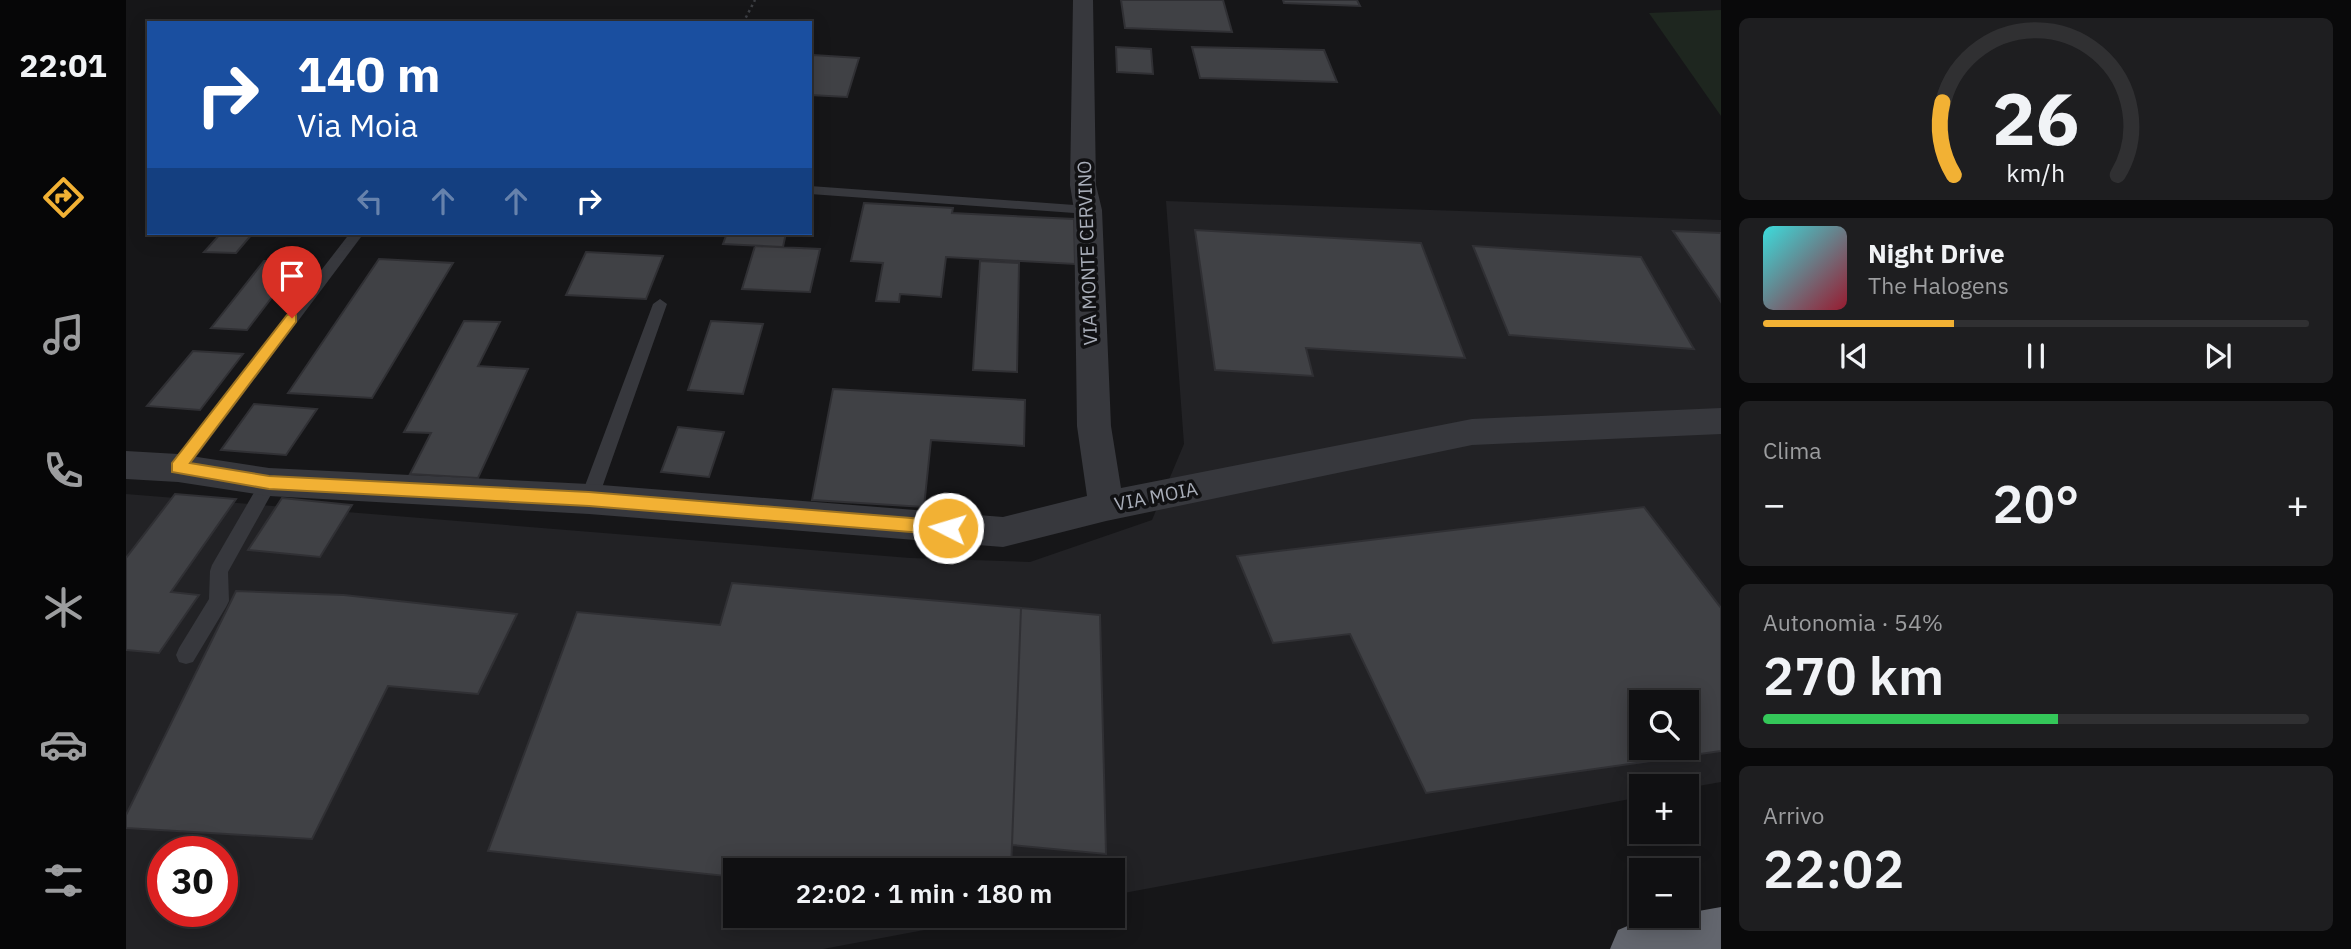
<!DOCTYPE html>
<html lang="it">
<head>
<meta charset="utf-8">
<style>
	:root { --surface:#101012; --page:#1e1e20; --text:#f1f3f6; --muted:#9c9d9f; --line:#303032; --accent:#f2b134 }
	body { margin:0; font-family:"IBM Plex Sans",sans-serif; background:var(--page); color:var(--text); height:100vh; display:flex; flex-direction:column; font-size:26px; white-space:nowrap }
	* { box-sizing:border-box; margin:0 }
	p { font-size:23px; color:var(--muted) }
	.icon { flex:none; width:38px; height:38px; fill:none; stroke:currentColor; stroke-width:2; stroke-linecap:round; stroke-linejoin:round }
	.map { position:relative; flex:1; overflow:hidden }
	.side { display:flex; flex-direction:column; gap:18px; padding:18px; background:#09090a; width:630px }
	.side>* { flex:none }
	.banner { position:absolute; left:21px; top:21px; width:665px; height:214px; border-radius:0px; box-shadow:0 4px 18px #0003,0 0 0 2px var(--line); background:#1a4fa0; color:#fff; overflow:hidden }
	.tools { position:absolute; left:1503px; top:690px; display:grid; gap:14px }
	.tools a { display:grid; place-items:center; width:70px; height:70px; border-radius:0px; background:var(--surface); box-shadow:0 4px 18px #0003,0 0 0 2px var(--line); font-size:35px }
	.speed { position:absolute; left:21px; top:836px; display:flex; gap:14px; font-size:35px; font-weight:700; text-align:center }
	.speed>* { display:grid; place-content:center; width:91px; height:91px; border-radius:50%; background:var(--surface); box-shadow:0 4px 18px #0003,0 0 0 2px var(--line); line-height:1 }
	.speed .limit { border:10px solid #d22; background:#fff; color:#111 }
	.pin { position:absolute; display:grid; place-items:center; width:60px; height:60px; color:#fff; margin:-72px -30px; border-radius:50% 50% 50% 0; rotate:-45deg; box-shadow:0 0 7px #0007 }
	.pin .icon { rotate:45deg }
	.me { position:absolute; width:77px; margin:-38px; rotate:275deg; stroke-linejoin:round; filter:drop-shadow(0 0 5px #0008) }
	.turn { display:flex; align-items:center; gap:24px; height:147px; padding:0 35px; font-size:32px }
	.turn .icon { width:91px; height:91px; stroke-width:2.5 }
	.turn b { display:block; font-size:49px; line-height:60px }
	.lanes { display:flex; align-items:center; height:66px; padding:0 35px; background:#0003; justify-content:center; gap:35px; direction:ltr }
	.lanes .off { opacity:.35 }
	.big { font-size:52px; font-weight:600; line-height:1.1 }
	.side .card { flex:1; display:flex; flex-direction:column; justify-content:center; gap:10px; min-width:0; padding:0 24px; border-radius:10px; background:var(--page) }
	.side .dial { align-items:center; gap:0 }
	.dial svg { height:182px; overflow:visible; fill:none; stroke:var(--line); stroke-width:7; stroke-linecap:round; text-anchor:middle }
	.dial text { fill:var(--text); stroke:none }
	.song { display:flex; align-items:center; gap:21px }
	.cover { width:84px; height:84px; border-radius:10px; background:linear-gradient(135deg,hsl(180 70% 55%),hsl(350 70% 35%)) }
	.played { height:7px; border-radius:4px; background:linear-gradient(90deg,var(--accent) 35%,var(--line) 35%) }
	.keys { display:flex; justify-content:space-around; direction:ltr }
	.heat { display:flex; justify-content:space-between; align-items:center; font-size:38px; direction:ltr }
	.charge { height:10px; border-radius:5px; background:linear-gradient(90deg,#34c759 54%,var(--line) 0) }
	.trip { position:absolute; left:597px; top:858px; width:402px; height:70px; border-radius:0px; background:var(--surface); box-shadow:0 4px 18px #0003,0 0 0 2px var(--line); font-weight:600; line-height:70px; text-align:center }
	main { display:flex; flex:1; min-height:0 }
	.tab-bar { display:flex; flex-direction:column; width:126px; justify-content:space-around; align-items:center; background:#060607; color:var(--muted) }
	.tab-bar .icon { width:49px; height:49px }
	.tab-bar .current { color:var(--accent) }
	.tab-bar b { font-size:32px; color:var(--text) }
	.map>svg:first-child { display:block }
	.built { fill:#222225; fill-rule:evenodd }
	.green { fill:#1e261f }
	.building { fill:#404145; stroke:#303034; stroke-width:2; fill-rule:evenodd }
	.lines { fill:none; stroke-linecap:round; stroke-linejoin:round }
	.path { stroke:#3d3f44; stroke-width:2.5; stroke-dasharray:2.5 3.5; stroke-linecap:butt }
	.service { fill:#37383d; fill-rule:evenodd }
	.minor { fill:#37383d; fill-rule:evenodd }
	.motorway { fill:#63666e; fill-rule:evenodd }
	.route { fill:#f2b134; stroke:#9d7322; stroke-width:2 }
	.labels { text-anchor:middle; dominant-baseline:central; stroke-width:7; stroke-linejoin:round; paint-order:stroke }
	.street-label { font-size:19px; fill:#a8adb8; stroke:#111113 }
</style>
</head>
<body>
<main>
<nav class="tab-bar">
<b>22:01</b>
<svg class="icon current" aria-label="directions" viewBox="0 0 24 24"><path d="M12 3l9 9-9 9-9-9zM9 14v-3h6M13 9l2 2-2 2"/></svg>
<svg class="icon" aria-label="music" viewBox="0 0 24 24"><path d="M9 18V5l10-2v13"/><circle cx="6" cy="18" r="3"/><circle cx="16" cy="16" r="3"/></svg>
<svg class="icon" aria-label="phone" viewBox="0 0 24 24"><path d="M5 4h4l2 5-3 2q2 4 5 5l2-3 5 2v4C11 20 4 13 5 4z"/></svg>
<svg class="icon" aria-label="climate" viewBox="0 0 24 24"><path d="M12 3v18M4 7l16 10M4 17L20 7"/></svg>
<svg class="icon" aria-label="car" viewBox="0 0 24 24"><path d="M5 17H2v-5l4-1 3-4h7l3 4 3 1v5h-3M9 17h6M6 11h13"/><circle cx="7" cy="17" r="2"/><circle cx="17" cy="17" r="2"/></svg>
<svg class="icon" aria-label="filters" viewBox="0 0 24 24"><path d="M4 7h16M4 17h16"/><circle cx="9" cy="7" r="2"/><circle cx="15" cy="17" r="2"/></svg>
</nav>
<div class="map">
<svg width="1595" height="949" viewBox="0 0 1595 949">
	<rect width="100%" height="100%" fill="#161618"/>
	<path class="built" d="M1040,201L1595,220V782L1561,788L1516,786L1515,797L987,895V870H609V915H878L697,949H0V494L784,558L904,562L1026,520L1058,444ZM1516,702H1561V747H1516ZM37,852H96V912H37Z"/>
	<path class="green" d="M1595,10V116L1523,13Z"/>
	<path class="building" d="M995,0H1097L1106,32L999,28Z
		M1157,0H1231L1234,6L1158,3Z
		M990,47L1025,49L1027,74L991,72Z
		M1066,47L1198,50L1211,82L1074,78Z
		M687,55L733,58L721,97L684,95Z
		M738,203L827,208L826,213L948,219L949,264L820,257L815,297L774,294L773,302L750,301L757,263L725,261Z
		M1069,230L1295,243L1339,358L1180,348L1187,376L1089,370Z
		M1547,231L1595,233V302Z
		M95,233H127L110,253L78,252Z
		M601,233H660L657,247L597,244Z
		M629,246L694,249L684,292L616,289Z
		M1347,246L1515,257L1568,349L1383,335Z
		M460,252L537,256L520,299L440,295Z
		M253,259L327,263L246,398L162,393Z
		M138,261L172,263L121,330L85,328Z
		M854,261L893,263L891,372L847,370Z
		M338,321L374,322L352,366L402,369L352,478L284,474L305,433L278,432Z
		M585,321L637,324L617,394L562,390Z
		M67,351L117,354L74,410L21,406Z
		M707,389L899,400L898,446L805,440L798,507L686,500Z
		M128,404L191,409L160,455L95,450Z
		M552,427L598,432L583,477L535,472Z
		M49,494L110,499L45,592L73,595L33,653L0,650V558Z
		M156,498L226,505L194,557L122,550Z
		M1518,507L1595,608V751L1300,793L1224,634L1147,643L1111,556ZM1516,702H1561V747H1516Z
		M606,583L895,608L885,870H609V877L362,851L451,612L594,625Z
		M110,591L218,595L391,614L352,694L262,686L186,839L0,828V815Z
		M895,608L974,615L980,854L886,845Z"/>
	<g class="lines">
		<path class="path" d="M617,23L629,0"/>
		<path class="service" d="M684,186L962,206L969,210L962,214L684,194Z
			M224,233H238L58,473H46L43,468L46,463Z
			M534,299L541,304L472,499L469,504H457L454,499L527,304Z
			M143,475L149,477L152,482L102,572L103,601L100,607L67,662L60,664L53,662L50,655L53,648L83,599L84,571L86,565L137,477Z"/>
		<path class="minor" d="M947,0H967L970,185L976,210L985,426L995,488L1346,419L1595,408V434L1346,445L980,521L877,547L463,514L143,496L52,482L0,479V451L52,454L143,468L463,484L877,517L961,496L951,426L948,210L944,185Z"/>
		<path class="motorway" d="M1595,907V949H1484L1492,930L1511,922Z"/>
	</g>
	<path class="route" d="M166,313L170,315V322L64,463L143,476L463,492L822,521L830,528L822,535L463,506L143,489L46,472V463L161,315Z"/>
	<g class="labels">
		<g class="street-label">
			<text transform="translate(961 253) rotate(-92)">VIA MONTE CERVINO</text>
			<text transform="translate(1030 496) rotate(-11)">VIA MOIA</text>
		</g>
	</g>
</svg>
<div class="tools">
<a><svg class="icon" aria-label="search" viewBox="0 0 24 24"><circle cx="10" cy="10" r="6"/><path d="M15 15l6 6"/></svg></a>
<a>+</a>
<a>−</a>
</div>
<div class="speed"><div class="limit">30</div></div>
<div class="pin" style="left:166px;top:318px;background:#d93025"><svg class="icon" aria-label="arrive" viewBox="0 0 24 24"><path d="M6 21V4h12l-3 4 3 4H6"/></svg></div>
<svg class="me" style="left:822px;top:528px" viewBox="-20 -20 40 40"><circle r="17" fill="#f2b134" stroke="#fff" stroke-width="3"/><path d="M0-11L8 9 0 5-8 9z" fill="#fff"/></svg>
<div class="trip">22:02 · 1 min · 180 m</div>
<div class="banner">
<div class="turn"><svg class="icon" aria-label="right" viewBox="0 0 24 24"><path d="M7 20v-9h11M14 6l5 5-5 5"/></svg><div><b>140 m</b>Via Moia</div></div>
<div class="lanes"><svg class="icon off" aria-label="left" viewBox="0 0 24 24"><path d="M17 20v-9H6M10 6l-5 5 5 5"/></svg><svg class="icon off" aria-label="ahead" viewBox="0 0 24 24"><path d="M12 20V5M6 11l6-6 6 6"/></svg><svg class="icon off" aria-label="ahead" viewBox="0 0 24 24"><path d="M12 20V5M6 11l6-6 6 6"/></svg><svg class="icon" aria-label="right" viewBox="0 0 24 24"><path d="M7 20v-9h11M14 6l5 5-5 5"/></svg></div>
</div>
</div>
<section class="side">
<div class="card dial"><svg viewBox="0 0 100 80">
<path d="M14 69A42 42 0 1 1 86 69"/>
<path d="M14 69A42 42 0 0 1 9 37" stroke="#f2b134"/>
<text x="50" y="56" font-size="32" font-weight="700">26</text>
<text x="50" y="72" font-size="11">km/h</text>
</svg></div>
<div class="card">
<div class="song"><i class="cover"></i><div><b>Night Drive</b><p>The Halogens</p></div></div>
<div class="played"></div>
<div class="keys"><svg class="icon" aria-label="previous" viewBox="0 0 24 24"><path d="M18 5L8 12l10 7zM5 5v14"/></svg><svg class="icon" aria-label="pause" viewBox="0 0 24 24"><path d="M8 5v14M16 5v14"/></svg><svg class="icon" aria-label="next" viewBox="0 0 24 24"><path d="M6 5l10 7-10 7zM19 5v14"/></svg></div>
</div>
<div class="card"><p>Clima</p>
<div class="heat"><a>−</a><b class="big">20°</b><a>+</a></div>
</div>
<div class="card"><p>Autonomia · 54%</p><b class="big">270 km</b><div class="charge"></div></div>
<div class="card"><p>Arrivo</p><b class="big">22:02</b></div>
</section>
</main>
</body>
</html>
